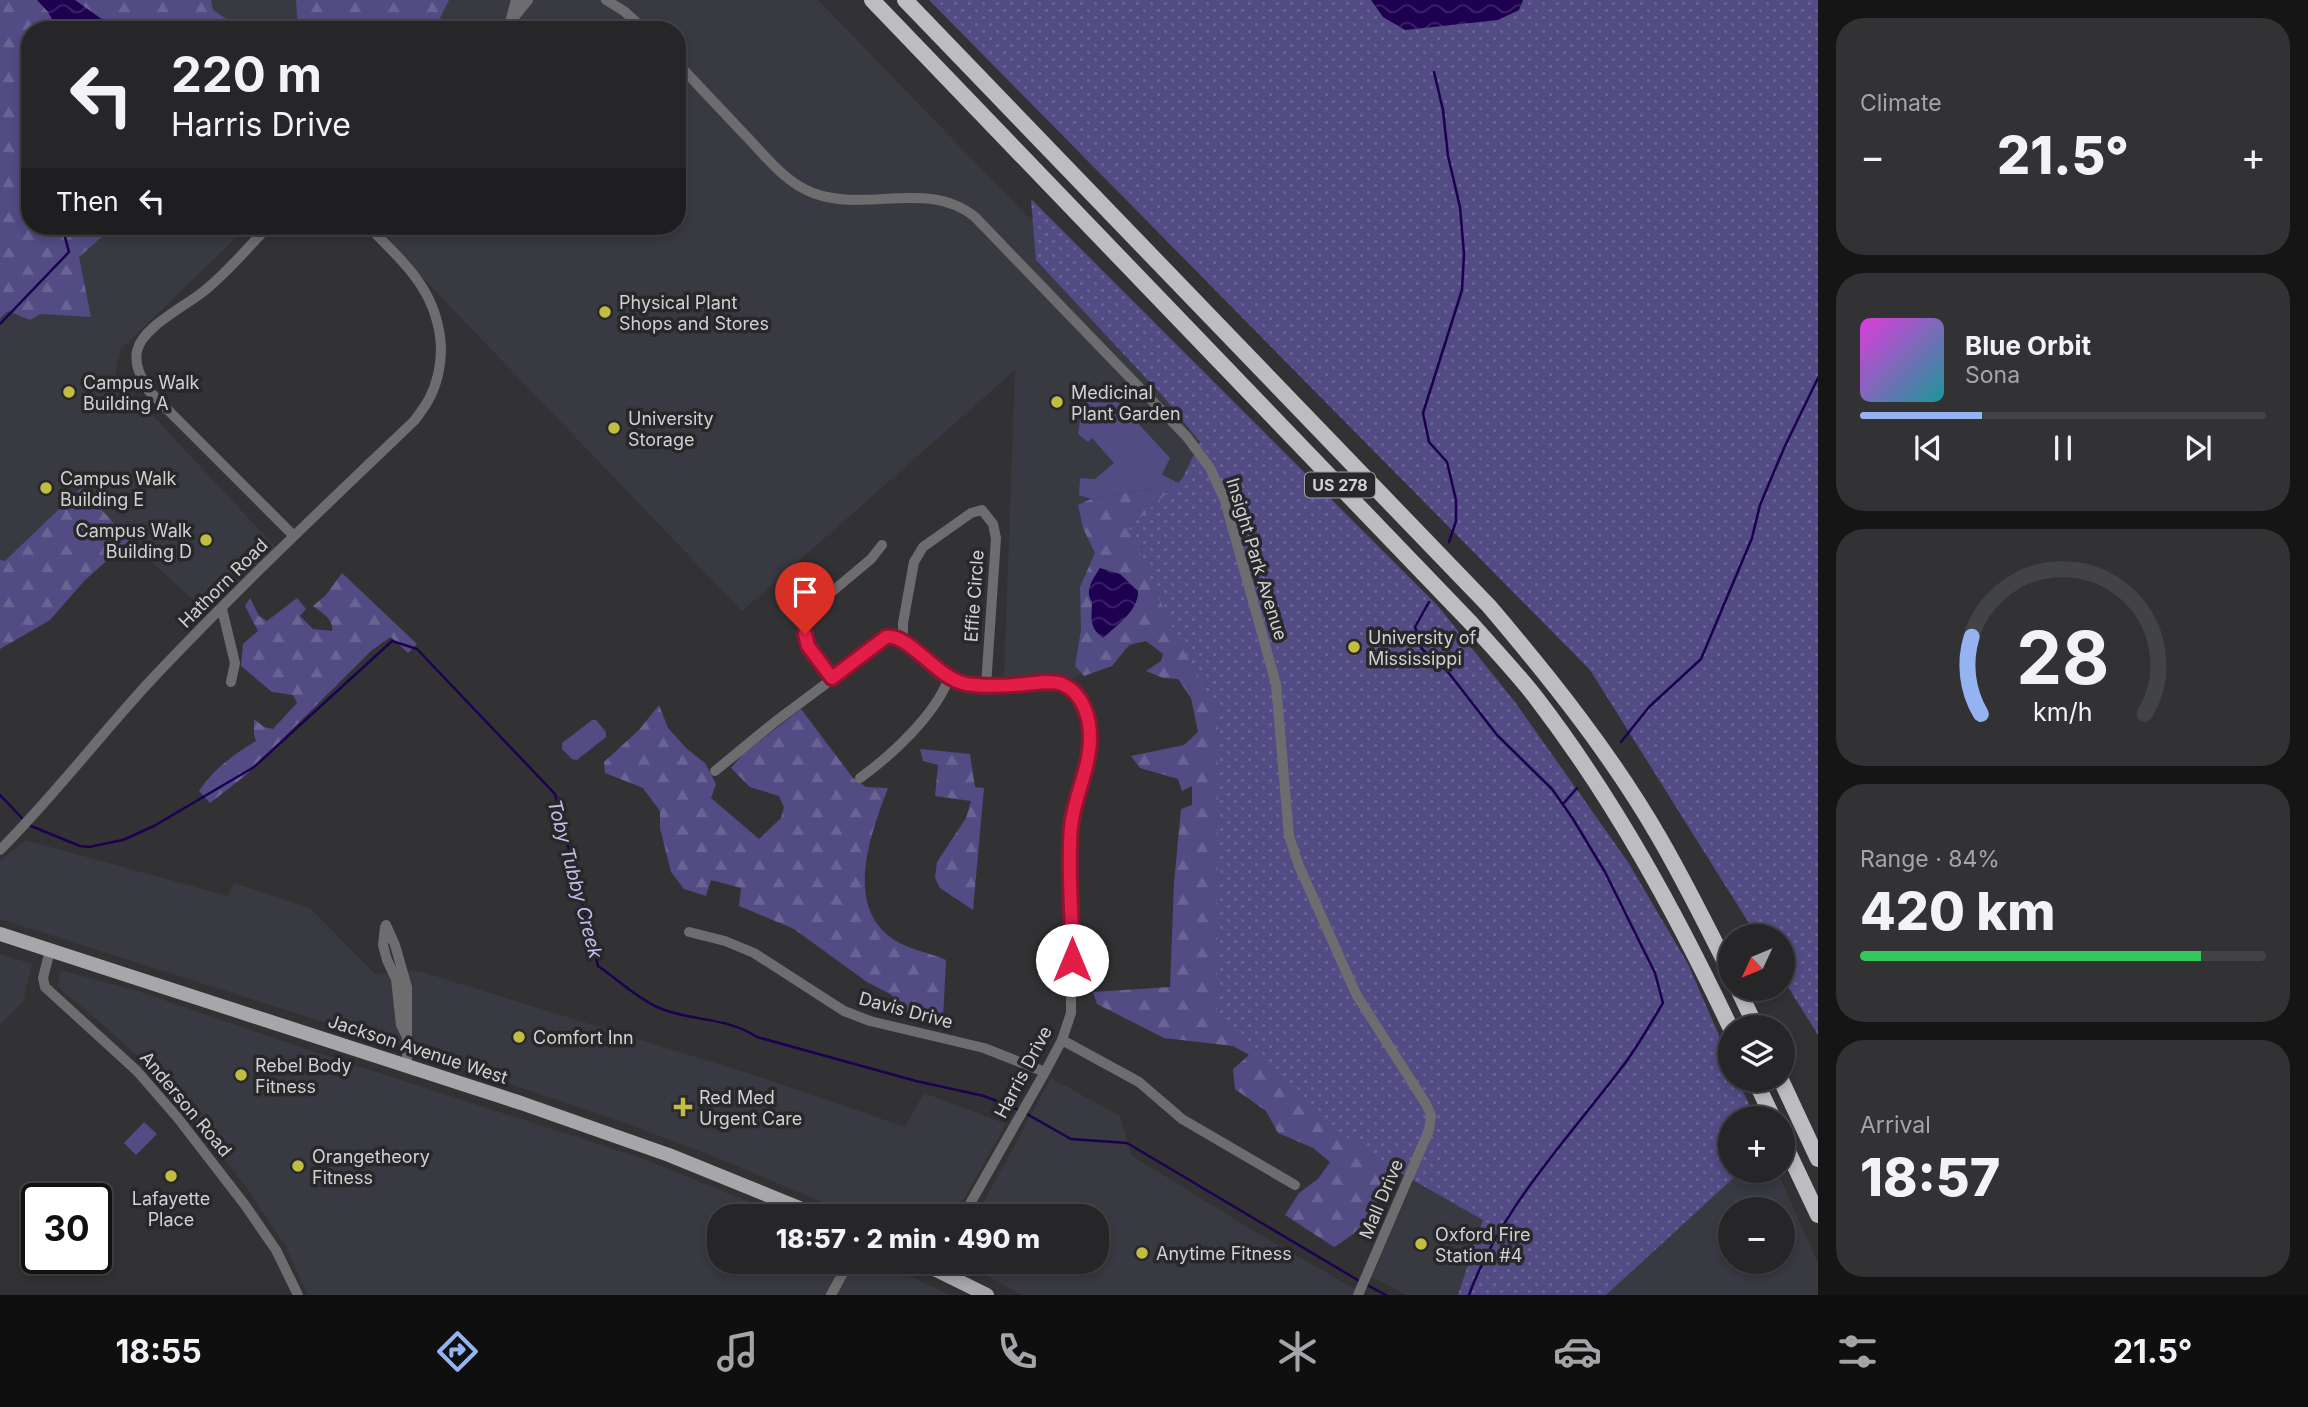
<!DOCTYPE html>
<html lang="en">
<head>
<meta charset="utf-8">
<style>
	:root { --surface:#262628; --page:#323234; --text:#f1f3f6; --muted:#a4a5a8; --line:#424345; --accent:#95b2f1 }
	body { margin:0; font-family:Inter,sans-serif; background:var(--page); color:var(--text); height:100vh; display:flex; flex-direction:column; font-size:26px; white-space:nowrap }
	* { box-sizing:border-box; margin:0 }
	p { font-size:23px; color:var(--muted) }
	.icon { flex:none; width:38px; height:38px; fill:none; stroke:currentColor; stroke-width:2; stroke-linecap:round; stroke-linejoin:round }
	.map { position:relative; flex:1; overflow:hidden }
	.drawer { display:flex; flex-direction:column; gap:18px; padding:18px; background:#151516; width:490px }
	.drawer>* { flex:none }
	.top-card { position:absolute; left:21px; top:21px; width:665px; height:214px; border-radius:28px; box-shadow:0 4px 10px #0003,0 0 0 2px var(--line); background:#262628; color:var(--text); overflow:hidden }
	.needle { width:46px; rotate:226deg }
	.fabs { position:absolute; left:1718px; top:924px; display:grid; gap:14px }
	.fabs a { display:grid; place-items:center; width:77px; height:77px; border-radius:50%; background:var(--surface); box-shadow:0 4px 10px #0003,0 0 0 2px var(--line); font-size:35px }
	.speed { position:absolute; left:21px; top:1183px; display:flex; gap:14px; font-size:35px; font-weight:700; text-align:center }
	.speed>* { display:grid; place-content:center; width:91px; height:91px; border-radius:50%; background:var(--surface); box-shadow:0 4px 10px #0003,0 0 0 2px var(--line); line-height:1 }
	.speed .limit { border:4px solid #111; border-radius:10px; background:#fff; color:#111 }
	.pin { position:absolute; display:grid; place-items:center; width:60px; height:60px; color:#fff; margin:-72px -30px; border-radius:50% 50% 50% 0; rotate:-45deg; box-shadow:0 0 7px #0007 }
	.pin .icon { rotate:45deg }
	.me { position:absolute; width:77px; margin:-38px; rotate:0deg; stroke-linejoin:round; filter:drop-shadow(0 0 5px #0008) }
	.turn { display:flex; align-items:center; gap:24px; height:147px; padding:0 35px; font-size:32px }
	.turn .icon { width:91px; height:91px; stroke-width:2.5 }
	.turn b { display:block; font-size:49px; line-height:60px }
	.then { display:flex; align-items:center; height:66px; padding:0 35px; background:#0003; gap:14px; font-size:26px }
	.big { font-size:52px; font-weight:800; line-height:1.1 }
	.drawer .card { flex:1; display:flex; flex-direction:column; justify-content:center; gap:10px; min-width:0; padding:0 24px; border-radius:28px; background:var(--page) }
	.drawer .dial { align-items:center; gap:0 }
	.dial svg { height:182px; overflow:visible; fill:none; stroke:var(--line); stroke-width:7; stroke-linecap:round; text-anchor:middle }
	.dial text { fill:var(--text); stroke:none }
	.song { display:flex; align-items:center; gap:21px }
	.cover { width:84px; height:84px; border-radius:10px; background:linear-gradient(135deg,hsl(300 70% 55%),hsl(180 70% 35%)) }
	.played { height:7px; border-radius:4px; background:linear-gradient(90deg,var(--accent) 30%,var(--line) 30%) }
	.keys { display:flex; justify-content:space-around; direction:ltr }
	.heat { display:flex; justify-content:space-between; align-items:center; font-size:38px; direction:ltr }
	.charge { height:10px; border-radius:5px; background:linear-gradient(90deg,#34c759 84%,var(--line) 0) }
	.trip { position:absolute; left:707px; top:1204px; width:402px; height:70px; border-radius:28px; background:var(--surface); box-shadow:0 4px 10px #0003,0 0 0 2px var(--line); font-weight:800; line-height:70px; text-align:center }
	.menu { display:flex; height:112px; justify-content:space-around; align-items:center; background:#0f0f10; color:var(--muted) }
	.menu .icon { width:49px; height:49px }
	.menu .selected { color:var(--accent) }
	.menu b { font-size:32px; color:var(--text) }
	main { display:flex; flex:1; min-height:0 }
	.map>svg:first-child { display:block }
	.built { fill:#393942; fill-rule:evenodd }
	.green { fill:#524b84 }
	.forest { fill:url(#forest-firs) }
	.park { fill:url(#park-dots) }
	.water { fill:url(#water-waves) }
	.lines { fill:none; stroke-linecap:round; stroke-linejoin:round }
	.stream { stroke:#1d0050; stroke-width:2.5 }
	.minor { stroke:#6d6d6f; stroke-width:10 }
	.major { stroke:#a7a7aa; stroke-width:14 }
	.highway { stroke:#bdbdc1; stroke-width:16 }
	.route-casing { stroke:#92132f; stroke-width:18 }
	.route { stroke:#e11d48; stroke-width:12 }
	.poi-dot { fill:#c1bd40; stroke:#28282b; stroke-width:2.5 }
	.labels { text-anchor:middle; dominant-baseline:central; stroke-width:7; stroke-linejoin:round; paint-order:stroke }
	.shield { fill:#28282b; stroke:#9e9ea1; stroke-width:2 }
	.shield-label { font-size:16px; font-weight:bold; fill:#d1d1d3 }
	.poi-label { font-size:18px; fill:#d1d1d3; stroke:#28282b; text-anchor:start }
	.street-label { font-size:18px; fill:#d1d1d3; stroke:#28282b }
	.water-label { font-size:19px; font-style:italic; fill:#c3c0ed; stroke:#28282b }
</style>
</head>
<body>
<main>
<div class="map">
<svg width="1818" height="1295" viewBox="0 0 1818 1295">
	<defs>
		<pattern id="forest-firs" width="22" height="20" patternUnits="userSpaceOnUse" patternTransform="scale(1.75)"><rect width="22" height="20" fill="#524b84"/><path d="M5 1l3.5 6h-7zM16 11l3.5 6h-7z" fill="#6a6494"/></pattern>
		<pattern id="park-dots" width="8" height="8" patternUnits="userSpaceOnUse" patternTransform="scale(1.75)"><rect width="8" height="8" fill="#524b84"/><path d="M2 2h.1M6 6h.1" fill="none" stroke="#6a6494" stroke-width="1.8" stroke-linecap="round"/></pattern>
		<pattern id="water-waves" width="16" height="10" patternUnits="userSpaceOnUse" patternTransform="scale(1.75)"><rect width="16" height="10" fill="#1d0050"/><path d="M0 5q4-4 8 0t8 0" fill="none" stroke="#3d2468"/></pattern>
	</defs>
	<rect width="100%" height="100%" fill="#323235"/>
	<path class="built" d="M0,0H818L1127,319L1731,1118V1171H1777L1818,1263V1295H1407L1372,1277L1431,1140L1239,585L1069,681L1004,680L1015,370L742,611L373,226H677V30H30V226H248L121,349L115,375L279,551L203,609L129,541L0,639ZM1731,1209H1783V1262H1731Z
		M25,840L228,896L234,883L310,908L375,974L419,971L763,1078L905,1127L924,1093L1006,1124L954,1216H855L720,1159L620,1121L380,1040L0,919V861Z
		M0,954L32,964L23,1002L0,1024Z
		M61,970L137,991L306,1049L644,1159L783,1216H719V1262H878L950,1295H308L285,1245L246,1187L167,1084L107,1028L57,986Z
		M1051,1078L1120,1116L1131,1155L1249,1228L1365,1295H1022L961,1262H1097V1216H976Z"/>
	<path class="green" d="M1109,392L1170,458L1155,488L1091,499L1079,495L1080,478L1095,479L1114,463L1092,438L1088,442L1078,434L1083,400L1098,403Z
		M592,720H596L606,732V737L577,760L572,759L562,749V743Z
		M144,1122L157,1134L136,1155L124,1143Z"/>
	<path class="forest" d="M0,0H211L213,10L243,30H30V226H114L79,257L91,317L41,314L30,320L8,311L0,318Z
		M296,0H449L434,30H298Z
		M1161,474L1184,486L1393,1153C1379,1197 1377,1222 1334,1247L1285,1215L1299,1193L1318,1179L1330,1162L1313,1148L1278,1133L1266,1111L1235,1089L1233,1069L1249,1055L1233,1046L1164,1038L1097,1004L1093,992L1170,987L1174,883L1181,809L1192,805V786L1182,791L1178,779L1140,768L1131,756L1184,745L1198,732L1191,698L1178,679L1163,678L1146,671L1161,661L1163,654L1146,641L1129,645L1112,666L1084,676L1075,666L1081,630L1080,587L1095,553L1083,528L1078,505L1091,499L1155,488Z
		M82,487L129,541L85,580L50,620L0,649V560L5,561Z
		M342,573L417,644L408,653L391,637L372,650L246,775L210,803L199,791C215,768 233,755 256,741L254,734V719L264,727L273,729L297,703L293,695L272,692L241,666L243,644L258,631L245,606L250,598L259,616L267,621L297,598L306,609L300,616L313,629L332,631C334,619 322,613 313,606L326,595Z
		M659,705L668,728L687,749L705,763L716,784L711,798L759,839L781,818L784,807L779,796L750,787L731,768L743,754L801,709L853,778L866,787L888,788C871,833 842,908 896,941C910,950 931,953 946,960L943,1019L894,1009L892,995L867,982L794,929L739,906L741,888L711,880L706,896L684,889L671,872L660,828V811L643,788L605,773L604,762L639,730Z
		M920,749L970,754L975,787L984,788L973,910L940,888L935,878L937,862L966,818L971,801L935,796L938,765L923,761Z"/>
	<path class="park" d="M929,0H1818V1035L1783,979V936H1757L1590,670Z
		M1031,199L1438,606L1515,702L1628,862L1688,964L1731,1063V1080H1738L1755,1118H1731V1171H1741L1606,1295H1458L1483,1220L1369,1155L1295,1096L1217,1009L1218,714L1168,619L1129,528L1182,479L1200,442L1161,394L1036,260Z"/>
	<path class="water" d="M37,0H75L117,30H58L48,12Z
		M1371,0H1523L1519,10L1498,20L1405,30L1383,17Z
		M1100,568L1120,574L1138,591C1139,610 1116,626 1103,638C1088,627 1092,617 1092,602C1084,590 1093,579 1100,568Z"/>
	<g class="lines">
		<path class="stream" d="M1434,72L1443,110L1448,156L1460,207L1464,254L1462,290L1423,413L1429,442L1447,462L1456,500V521L1449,542
			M0,324L69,252L62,226
			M1429,602L1415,627L1422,649L1448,672L1497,735L1552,789L1573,819L1605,872L1655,973L1663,1003C1649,1026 1636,1050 1619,1071C1565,1142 1500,1210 1469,1295
			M1621,742L1649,707L1701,659L1752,538L1760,505L1784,448L1818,378
			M0,795L22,818
			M1563,804L1577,788
			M31,826L80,846L89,847L123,840L154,826L254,767L392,641L417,649L555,794L598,966C617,979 636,997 657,1007C690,1022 725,1016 757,1037L916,1081L984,1096L1019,1110
			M1025,1113L1071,1139L1127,1143L1361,1282
			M1367,1285L1386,1295"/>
		<path class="minor" d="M606,0L624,11L645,30
			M515,16L528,0
			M508,30L516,0
			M677,63C701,88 724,113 748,138C767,158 786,183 813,193C866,213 929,179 975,217L1187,437L1210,468L1225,501L1276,684L1289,836L1299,866L1356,994L1426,1104L1431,1115L1429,1130L1358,1295
			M269,226C248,247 228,272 204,291C186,306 142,327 137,351C134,366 142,379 149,391L294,536
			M222,609L235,663L231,682
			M903,639V623L914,562L923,547L971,513L982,510L993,524L996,538L986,686
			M832,678C816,656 798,639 809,611L871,559L882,545
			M715,771L776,721L890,636L903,639L943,674L965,684L986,686L1059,683L1076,693L1083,702L1090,738L1086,767L1071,826V1013L1062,1040L1045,1072L963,1216
			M860,778C892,755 935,715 949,678
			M0,850C54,796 100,735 152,679C236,590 325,506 414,421C419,414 425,407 429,399C437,384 441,364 441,347C438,291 405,264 368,226
			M386,925L395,945L407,987V1065
			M385,927L383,945L387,960L396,979L401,1025L406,1035
			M689,932L725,941L754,953L844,1011L870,1021L984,1048L1045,1072
			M50,950L43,978L45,987L137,1071L177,1117L245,1205L276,1250L298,1295
			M1062,1040L1139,1082L1182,1119L1295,1185
			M831,1295L849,1262"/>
		<path class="major" d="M0,934L521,1103L669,1155L819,1216
			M920,1262L987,1295"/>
		<path class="highway" d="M872,0L1471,623C1493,648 1517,673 1537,699C1615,801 1676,913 1731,1029
			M905,0L1489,606C1551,679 1611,754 1659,837C1685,882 1708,928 1731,974
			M1738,989L1756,1027
			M1755,1080L1773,1118
			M1781,1080L1818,1159
			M1783,1141L1818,1215"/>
	</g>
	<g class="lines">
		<defs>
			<path id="route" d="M805,634L808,646L832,678L886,637C909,633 936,678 966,684C985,687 1006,686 1025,684C1037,683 1051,680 1062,684C1083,693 1090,717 1090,738C1090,768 1074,797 1071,827C1067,871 1073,916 1072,960"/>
		</defs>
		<use href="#route" class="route-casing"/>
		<use href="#route" class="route"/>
	</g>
	<g class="poi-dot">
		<circle cx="605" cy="312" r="7"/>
		<circle cx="69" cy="392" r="7"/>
		<circle cx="1057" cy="402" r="7"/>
		<circle cx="614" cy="428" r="7"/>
		<circle cx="46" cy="488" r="7"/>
		<circle cx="206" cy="540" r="7"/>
		<circle cx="1354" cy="647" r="7"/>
		<circle cx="519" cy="1037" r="7"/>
		<circle cx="241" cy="1075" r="7"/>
		<path d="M679.5 1096.5h7v7h7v7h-7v7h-7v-7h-7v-7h7z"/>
		<circle cx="298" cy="1166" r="7"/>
		<circle cx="171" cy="1176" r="7"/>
		<circle cx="1421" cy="1244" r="7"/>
		<circle cx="1142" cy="1253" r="7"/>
	</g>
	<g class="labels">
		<rect class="shield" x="1305" y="472.5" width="70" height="25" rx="5"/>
		<g class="shield-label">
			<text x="1340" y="485">US 278</text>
		</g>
		<g class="poi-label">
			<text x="619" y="302">Physical Plant<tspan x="619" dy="21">Shops and Stores</tspan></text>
			<text x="83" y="382">Campus Walk<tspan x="83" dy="21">Building A</tspan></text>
			<text x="1071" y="392">Medicinal<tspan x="1071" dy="21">Plant Garden</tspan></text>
			<text x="628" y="418">University<tspan x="628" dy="21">Storage</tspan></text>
			<text x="60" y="478">Campus Walk<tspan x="60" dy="21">Building E</tspan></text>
			<text x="192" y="530" text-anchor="end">Campus Walk<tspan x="192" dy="21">Building D</tspan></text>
			<text x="1368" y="637">University of<tspan x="1368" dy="21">Mississippi</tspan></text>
			<text x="533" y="1037">Comfort Inn</text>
			<text x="255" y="1065">Rebel Body<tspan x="255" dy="21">Fitness</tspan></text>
			<text x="699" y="1097">Red Med<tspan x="699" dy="21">Urgent Care</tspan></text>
			<text x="312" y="1156">Orangetheory<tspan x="312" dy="21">Fitness</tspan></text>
			<text x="171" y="1198" text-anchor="middle">Lafayette<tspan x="171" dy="21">Place</tspan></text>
			<text x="1435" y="1234">Oxford Fire<tspan x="1435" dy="21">Station #4</tspan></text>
			<text x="1156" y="1253">Anytime Fitness</text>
		</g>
		<g class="street-label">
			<text transform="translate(1257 559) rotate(73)">Insight Park Avenue</text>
			<text transform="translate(223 583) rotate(-45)">Hathorn Road</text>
			<text transform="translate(974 596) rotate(-86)">Effie Circle</text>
			<text transform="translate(906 1010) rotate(15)">Davis Drive</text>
			<text transform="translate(418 1049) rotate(18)">Jackson Avenue West</text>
			<text transform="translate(1023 1072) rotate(-62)">Harris Drive</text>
			<text transform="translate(186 1104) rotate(50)">Anderson Road</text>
			<text transform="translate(1381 1199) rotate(-67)">Mall Drive</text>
		</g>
		<g class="water-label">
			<text transform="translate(575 879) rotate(75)">Toby Tubby Creek</text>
		</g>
	</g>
</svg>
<div class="fabs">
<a><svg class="needle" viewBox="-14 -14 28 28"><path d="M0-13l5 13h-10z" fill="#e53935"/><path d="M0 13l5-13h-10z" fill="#a4a5a8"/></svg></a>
<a><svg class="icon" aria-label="layers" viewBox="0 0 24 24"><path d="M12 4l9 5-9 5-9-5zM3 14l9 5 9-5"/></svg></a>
<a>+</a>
<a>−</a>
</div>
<div class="speed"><div class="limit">30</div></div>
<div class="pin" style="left:805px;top:634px;background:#d93025"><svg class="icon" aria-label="arrive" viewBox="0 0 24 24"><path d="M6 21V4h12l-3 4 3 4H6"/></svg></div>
<svg class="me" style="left:1072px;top:960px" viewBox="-20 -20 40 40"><circle r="19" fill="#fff"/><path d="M0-13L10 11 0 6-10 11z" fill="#e11d48"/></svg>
<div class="trip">18:57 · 2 min · 490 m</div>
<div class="top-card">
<div class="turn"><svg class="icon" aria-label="left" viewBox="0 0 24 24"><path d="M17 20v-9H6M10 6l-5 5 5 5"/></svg><div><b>220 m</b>Harris Drive</div></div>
<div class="then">Then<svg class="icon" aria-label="left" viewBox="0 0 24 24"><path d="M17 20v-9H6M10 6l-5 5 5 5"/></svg></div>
</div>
</div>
<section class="drawer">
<div class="card"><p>Climate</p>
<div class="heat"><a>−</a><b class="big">21.5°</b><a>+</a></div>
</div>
<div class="card">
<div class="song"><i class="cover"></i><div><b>Blue Orbit</b><p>Sona</p></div></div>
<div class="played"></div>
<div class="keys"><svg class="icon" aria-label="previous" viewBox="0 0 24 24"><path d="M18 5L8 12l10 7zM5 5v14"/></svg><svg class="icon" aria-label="pause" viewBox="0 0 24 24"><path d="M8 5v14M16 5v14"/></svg><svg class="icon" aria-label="next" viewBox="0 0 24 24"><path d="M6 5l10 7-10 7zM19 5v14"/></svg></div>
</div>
<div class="card dial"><svg viewBox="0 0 100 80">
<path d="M14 69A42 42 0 1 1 86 69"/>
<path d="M14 69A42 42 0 0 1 10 35" stroke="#95b2f1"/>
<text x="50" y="56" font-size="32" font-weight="700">28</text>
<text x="50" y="72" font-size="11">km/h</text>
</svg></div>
<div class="card"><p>Range · 84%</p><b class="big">420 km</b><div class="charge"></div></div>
<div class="card"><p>Arrival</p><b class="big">18:57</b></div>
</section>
</main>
<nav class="menu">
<b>18:55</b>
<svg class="icon selected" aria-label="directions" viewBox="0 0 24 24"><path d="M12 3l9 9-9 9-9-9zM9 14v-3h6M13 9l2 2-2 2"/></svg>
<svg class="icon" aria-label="music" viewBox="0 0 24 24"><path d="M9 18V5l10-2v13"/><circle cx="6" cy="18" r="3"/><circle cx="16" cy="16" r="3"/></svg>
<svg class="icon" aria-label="phone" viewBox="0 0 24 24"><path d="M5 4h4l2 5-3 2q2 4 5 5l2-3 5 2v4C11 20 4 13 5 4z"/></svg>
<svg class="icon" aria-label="climate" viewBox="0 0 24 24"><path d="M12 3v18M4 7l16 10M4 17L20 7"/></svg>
<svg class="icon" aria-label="car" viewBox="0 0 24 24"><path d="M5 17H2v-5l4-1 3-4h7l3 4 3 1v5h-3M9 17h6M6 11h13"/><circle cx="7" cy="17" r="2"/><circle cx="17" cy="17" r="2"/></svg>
<svg class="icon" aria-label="filters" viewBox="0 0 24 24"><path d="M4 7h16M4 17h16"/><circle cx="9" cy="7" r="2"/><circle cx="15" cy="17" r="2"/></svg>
<b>21.5°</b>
</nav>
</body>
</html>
